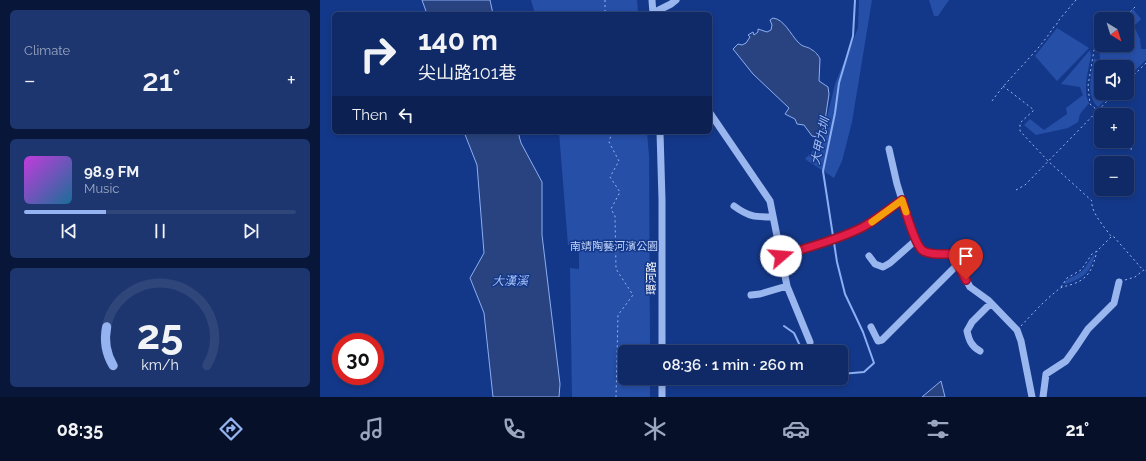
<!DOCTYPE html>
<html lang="en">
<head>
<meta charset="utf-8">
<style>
	:root { --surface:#0f2a67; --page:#1d3670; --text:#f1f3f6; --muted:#9ba7c0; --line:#2f467b; --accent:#95b2f1 }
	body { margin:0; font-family:Raleway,"Noto Sans TC",sans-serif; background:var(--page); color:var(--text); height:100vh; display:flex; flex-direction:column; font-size:15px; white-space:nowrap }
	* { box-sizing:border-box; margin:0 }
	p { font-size:13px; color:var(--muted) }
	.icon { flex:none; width:22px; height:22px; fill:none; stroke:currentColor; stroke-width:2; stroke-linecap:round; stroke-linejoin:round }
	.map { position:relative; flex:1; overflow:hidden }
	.panel { display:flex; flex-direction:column; gap:10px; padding:10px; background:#081739; width:320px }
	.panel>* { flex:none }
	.guide { position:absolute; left:12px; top:12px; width:380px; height:122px; border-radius:6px; box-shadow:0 2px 6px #0003,0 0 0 1px var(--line); background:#0f2a67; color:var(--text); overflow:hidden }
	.needle { width:26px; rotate:142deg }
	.buttons { position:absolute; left:774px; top:12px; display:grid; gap:8px }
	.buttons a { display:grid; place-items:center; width:40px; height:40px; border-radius:6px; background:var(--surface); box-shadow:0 2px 6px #0003,0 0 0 1px var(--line); font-size:20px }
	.speed { position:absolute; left:12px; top:333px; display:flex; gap:8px; font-size:20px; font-weight:700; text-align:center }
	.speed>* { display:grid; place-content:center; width:52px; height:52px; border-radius:50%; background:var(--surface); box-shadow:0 2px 6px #0003,0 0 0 1px var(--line); line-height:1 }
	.speed .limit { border:6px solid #d22; background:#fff; color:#111 }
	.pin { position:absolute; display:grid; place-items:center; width:34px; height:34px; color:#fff; margin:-41px -17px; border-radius:50% 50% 50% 0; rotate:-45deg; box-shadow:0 0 4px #0007 }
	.pin .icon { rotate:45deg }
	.me { position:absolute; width:44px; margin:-22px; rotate:72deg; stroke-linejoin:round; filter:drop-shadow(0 0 3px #0008) }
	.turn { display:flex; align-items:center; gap:14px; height:84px; padding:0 20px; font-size:18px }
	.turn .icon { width:52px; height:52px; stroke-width:2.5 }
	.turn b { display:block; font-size:28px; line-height:34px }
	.then { display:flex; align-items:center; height:38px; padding:0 20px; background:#0003; gap:8px; font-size:15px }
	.big { font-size:30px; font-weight:600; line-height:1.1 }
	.panel .widget { flex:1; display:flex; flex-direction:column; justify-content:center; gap:6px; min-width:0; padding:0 14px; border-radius:6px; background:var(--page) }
	.panel .dial { align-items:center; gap:0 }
	.dial svg { height:104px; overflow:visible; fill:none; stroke:var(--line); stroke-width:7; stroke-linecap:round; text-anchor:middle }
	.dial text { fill:var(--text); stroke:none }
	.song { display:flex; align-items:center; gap:12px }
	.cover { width:48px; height:48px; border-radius:6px; background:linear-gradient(135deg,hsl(290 70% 55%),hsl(200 70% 35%)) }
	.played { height:4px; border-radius:2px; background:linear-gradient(90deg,var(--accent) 30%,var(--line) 30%) }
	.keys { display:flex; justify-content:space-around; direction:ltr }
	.heat { display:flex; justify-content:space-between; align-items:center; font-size:22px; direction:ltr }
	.trip { position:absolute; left:298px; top:345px; width:230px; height:40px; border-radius:6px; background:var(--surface); box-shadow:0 2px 6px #0003,0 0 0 1px var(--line); font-weight:600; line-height:40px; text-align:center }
	.tabs { display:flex; height:64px; justify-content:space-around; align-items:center; background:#061129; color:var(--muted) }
	.tabs .icon { width:28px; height:28px }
	.tabs .active { color:var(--accent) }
	.tabs b { font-size:18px; color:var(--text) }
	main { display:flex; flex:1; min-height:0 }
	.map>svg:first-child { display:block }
	.green { fill:#264fa8 }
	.water { fill:#28437f; stroke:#8caef3 }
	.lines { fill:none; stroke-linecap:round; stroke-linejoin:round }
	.stream { stroke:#8caef3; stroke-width:2 }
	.path { stroke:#9ab6ef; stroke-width:1; stroke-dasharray:2 3; stroke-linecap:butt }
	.minor { stroke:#9ab6ef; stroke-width:7 }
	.route-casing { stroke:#92132f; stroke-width:10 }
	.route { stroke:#e11d48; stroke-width:7 }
	.slow { stroke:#f59e0b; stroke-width:7 }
	.labels { text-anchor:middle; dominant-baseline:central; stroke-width:3; stroke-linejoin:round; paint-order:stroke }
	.park-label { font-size:11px; fill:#c0d3fb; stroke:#143889 }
	.street-label { font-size:11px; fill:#fff; stroke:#143889 }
	.water-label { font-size:12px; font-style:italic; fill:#a6c0f7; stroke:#143889 }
</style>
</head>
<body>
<main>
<section class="panel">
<div class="widget"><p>Climate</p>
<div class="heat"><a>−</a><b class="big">21°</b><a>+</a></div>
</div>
<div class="widget">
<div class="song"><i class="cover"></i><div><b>98.9 FM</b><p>Music</p></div></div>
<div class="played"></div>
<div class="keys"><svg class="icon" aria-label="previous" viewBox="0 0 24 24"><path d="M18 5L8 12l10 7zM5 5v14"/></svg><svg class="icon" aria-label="pause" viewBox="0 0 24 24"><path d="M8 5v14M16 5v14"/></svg><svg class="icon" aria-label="next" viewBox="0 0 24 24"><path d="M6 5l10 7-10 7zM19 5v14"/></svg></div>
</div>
<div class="widget dial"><svg viewBox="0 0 100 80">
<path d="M14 69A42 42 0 1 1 86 69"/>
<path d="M14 69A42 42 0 0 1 9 39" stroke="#95b2f1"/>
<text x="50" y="56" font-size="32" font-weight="700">25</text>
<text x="50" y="72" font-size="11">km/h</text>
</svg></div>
</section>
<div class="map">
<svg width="826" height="397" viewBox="0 0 826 397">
	<rect width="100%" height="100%" fill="#143889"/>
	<path class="green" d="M211,0H317L318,14H215Z
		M539,0H552L532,122L522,161L514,178L485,159L501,142L515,84L538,28Z
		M609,0H629L618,16H614Z
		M813,9L821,19L814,26L820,39L821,49H826V60L807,78V67H781V93H792L778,107C765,96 772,74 774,58L778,62L780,59L779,47L781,45H807V19H804Z
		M737,28L769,48L737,81L715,56Z
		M770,50L771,55C769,69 762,89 769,103L760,114L758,122L748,128L716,135L704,125L710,119L724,130L747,114L746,108L763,95L760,87L741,84Z
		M239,132H327L329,156L330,352H305V378H330V397H252L250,268L259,269V244L248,245Z
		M775,254C770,273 764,278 745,284L743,283C749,277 757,276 763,270C768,265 770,258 775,254Z"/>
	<path class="water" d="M102,0H170L173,14H107Z
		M453,18C464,19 471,35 478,42C483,48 488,46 492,50C495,51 499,56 500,59L499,81L508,87L509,94L504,127L502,132L497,137L492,136L484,125L477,124L475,119L465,114L469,108L433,74L413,49L418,44L422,45L426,43L430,37L428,35L433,32L434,35L438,32V29L447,32L451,30L452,25L450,20Z
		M144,132H198L201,143L222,182V235L240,384L239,397H173L164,313L150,278L164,253L157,165Z
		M621,381L625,397H602Z"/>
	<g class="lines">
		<path class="stream" d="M464,326L474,333L483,352
			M521,374L544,372L554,363L543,332L525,294L517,262L503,171L515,113L519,83L533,36L535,0"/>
		<path class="path" d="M285,0V14
			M803,19L816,6
			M781,42L774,50L768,86L770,104L783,115
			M807,82L826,63
			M683,86L714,110L700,123V131L728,161L772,201C770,211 785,228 791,236L794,237L823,270
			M672,101C691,74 718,53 735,25L738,23L739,20L756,0
			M807,130L813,138L811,150
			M292,132L289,142L299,161L290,177L300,192L291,209L295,216L296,269L313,295L298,315L296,397
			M696,190L705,185L795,93
			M805,280L815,277L825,269L826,271
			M741,287L747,278L761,270L772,254L777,251L791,237
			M701,326C713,313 725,300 739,289C743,286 748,286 753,284C770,278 773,267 777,251"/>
		<path class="minor" d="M332,0L333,14
			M333,13L351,4L356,0
			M390,113L450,201L467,286L490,342
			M340,132L342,200V352
			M569,149L577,184L582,200
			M414,206C429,217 435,217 453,217
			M461,256C488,248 518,240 543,227C557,219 569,210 582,200C585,210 595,244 602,250C608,255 622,254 630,254L635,259L650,287L668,300L697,330L701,341L712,397
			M549,256L555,264L563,267L570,263L596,240
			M431,295L440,294L467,286
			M551,327L558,341L562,340L637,265
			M660,351C651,346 649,340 647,331L652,322L671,303
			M342,397V378
			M723,397L726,374L746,361L754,350L768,329L794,303L799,282"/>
	</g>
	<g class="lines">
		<defs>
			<path id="route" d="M461,256C488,247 518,240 543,227C557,219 569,209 582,200C585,210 595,244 602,250C608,255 622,254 630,254L635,259L646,280"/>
		</defs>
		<use href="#route" class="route-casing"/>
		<use href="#route" class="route"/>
		<path class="slow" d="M552,222L582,200L586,212"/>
	</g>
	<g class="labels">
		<g class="park-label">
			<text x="294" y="246">南靖陶藝河濱公園</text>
		</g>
		<g class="street-label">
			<text transform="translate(331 278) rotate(-90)">環河路</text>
		</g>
		<g class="water-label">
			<text transform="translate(500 141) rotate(-78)">大甲九圳</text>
			<text x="190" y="281">大漢溪</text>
		</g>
	</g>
</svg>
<div class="buttons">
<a><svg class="needle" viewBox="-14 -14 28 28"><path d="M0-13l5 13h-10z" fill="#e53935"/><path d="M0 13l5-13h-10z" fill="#9ba7c0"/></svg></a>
<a><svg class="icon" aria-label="sound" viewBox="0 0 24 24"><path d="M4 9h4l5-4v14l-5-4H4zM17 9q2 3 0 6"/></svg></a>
<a>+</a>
<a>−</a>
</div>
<div class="speed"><div class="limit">30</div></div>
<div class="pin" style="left:646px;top:280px;background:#d93025"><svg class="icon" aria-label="arrive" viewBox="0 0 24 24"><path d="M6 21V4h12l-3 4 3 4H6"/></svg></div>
<svg class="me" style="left:461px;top:256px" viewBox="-20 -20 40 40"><circle r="19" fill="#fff"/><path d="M0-13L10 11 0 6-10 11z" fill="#e11d48"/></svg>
<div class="trip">08:36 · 1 min · 260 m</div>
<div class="guide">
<div class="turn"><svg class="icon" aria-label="right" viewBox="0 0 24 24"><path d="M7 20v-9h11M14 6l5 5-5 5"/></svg><div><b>140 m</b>尖山路101巷</div></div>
<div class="then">Then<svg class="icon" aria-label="left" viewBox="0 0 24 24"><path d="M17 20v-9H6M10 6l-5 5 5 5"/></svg></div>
</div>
</div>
</main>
<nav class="tabs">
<b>08:35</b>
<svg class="icon active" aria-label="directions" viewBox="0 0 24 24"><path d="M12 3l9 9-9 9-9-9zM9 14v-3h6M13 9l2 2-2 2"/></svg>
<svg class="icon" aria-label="music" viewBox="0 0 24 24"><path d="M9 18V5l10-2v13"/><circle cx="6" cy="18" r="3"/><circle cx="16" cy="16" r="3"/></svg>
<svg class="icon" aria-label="phone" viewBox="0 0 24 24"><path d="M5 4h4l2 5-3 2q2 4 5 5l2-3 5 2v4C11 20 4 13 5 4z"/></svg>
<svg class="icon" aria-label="climate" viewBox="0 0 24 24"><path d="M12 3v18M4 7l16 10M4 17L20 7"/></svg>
<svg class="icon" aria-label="car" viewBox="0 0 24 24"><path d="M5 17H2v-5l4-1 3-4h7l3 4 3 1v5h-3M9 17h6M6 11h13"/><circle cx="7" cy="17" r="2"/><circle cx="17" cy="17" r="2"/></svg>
<svg class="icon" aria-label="filters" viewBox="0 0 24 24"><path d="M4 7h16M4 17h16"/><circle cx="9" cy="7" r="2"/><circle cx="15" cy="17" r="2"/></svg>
<b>21°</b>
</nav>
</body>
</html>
